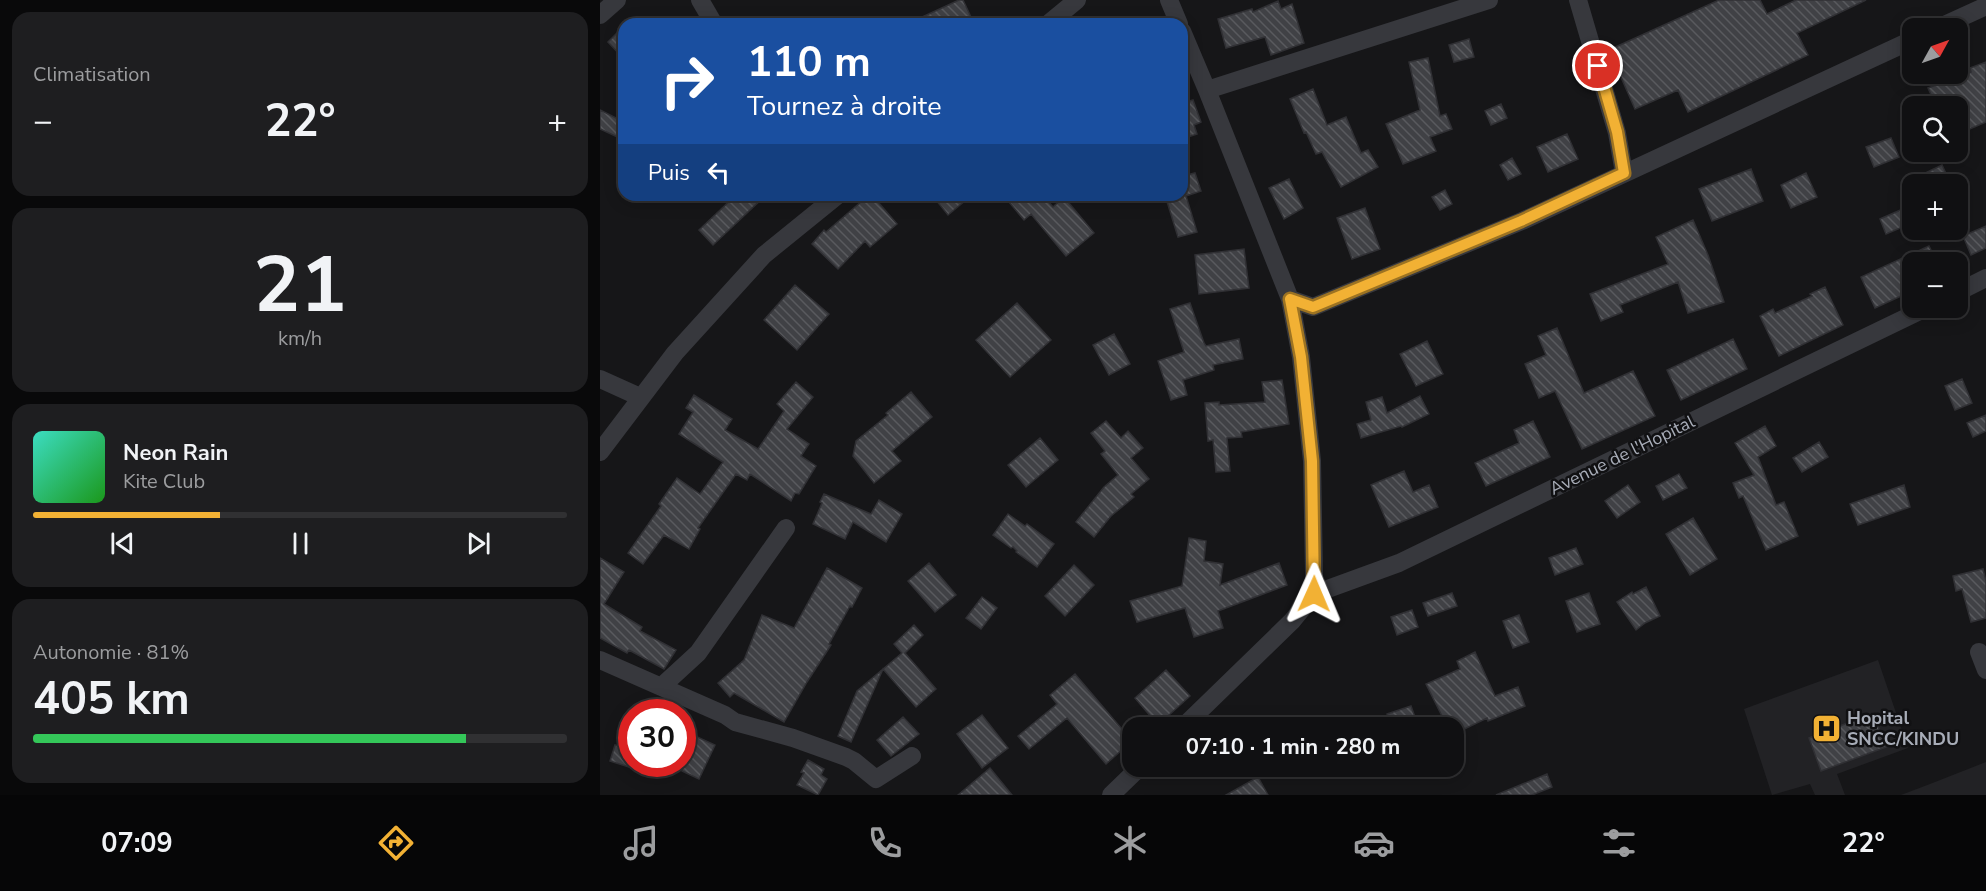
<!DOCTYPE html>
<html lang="fr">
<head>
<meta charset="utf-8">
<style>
	:root { --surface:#101012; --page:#1e1e20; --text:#f1f3f6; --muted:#9c9d9f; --line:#303032; --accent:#f2b134 }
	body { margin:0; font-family:"Nunito Sans",sans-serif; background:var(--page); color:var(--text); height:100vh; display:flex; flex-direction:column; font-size:22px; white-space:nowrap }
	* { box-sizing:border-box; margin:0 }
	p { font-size:20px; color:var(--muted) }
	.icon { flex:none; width:33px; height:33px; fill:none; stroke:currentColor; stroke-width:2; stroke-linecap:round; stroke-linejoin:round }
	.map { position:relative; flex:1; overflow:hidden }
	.details { display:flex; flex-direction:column; gap:12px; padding:12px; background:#09090a; width:600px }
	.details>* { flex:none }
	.hud { position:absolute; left:18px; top:18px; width:570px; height:183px; border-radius:18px; box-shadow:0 3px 15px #0003,0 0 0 2px var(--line); background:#1a4fa0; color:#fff; overflow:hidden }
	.needle { width:39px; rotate:50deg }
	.buttons { position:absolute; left:1302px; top:18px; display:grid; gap:12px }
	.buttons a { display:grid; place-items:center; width:66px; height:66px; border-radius:12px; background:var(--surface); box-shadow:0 3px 15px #0003,0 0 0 2px var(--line); font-size:30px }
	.speed { position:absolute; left:18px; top:699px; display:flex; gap:12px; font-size:30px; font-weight:700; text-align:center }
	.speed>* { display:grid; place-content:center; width:78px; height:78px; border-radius:50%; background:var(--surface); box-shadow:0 3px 15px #0003,0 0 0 2px var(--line); line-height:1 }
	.speed .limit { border:9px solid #d22; background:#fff; color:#111 }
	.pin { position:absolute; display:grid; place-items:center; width:51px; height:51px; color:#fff; margin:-26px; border:3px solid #fff; border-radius:50%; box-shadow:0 2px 6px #0007 }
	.me { position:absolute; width:66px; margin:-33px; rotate:1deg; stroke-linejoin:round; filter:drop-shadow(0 0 4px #0008) }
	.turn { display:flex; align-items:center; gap:21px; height:126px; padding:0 30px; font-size:27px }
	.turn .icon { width:78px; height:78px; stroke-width:2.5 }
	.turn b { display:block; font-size:42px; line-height:51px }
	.then { display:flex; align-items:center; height:57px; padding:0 30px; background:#0003; gap:12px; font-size:22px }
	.big { font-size:45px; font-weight:700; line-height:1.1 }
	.details .tile { flex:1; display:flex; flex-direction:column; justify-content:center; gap:9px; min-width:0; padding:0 21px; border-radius:18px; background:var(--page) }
	.details .dial { align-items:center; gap:0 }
	.dial b { font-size:78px; line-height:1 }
	.song { display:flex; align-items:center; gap:18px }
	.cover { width:72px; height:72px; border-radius:9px; background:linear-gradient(135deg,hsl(170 70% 55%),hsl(120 70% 35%)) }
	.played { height:6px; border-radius:3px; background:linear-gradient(90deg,var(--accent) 35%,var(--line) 35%) }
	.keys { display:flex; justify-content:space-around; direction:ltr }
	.heat { display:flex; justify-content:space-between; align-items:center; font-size:33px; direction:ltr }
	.charge { height:9px; border-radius:4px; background:linear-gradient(90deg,#34c759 81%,var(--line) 0) }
	.trip { position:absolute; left:522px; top:717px; width:342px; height:60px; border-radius:18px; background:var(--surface); box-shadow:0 3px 15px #0003,0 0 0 2px var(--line); font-weight:700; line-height:60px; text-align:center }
	.tab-bar { display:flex; height:96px; justify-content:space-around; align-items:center; background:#060607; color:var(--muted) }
	.tab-bar .icon { width:42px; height:42px }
	.tab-bar .current { color:var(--accent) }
	.tab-bar b { font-size:27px; color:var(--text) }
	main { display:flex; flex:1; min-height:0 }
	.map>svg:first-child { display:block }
	.built { fill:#222225 }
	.building { fill:url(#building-back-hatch); stroke:#303034; stroke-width:1.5 }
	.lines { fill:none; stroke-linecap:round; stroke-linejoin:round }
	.minor { stroke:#37383d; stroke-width:18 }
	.route-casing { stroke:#9d7322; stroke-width:15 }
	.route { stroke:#f2b134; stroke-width:10 }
	.labels { text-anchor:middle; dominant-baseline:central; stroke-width:5; stroke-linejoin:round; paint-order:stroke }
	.street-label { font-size:18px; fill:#a8adb8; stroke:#111113 }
	.poi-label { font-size:18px; font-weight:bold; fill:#a8adb8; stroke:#111113; text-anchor:start }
</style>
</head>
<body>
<main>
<section class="details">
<div class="tile"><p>Climatisation</p>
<div class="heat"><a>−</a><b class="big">22°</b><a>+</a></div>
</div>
<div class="tile dial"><b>21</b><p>km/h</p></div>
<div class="tile">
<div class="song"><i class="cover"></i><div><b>Neon Rain</b><p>Kite Club</p></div></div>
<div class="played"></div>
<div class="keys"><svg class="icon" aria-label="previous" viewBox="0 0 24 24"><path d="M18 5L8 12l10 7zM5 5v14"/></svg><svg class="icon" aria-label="pause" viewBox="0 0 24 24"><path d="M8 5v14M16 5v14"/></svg><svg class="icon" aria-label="next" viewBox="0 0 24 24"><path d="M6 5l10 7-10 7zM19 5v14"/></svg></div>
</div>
<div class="tile"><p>Autonomie · 81%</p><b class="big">405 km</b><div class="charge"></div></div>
</section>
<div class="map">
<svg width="1386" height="795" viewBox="0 0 1386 795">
	<defs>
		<pattern id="building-back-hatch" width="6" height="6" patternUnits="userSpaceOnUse" patternTransform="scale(1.5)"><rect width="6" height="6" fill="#404145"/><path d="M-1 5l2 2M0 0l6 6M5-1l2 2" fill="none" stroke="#595a5e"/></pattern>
	</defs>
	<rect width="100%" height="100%" fill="#161618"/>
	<path class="built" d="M1278,660L1308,748L1237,774L1245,795H1215L1210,784L1172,795L1144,709Z
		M1386,762V795H1301L1330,784Z"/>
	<path class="building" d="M359,0H363L371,17L355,24H307Z
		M1119,0H1160L1167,14L1196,0H1266L1197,33L1208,55L1088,112L1078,90L1035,109L1009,50Z
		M678,1L681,9L692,4L704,43L671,55L665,37L626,48L618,19L652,9L653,12Z
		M24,26V59L8,42Z
		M869,39L874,57L854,62L849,45Z
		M828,58L840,116L846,114L852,129L830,137L836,151L803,164L786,124L820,110L809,62Z
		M1386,62V122L1358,134V106H1336L1328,88L1371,72L1370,68Z
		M713,89L727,125L746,117L761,153L768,150L778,167L741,187L722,152L716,154L706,132L704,133L690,99Z
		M582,96H584L586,102L593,100L601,122L594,125L597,134L582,139Z
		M901,104L907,118L891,125L885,111Z
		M0,110L24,122V140L0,129Z
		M967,134L978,159L948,172L937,147Z
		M1291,138L1299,157L1274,167L1266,147Z
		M912,158L921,174L908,180L900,165Z
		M1342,165L1351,184H1331L1325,173Z
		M1151,169L1163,201L1112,221L1099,189Z
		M595,173L601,191L586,196L597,232L578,237L565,195H582V176Z
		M1206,173L1217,197L1191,208L1181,185Z
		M689,179L703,208L684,219L669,188Z
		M845,190L852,204L840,210L832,197Z
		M136,195H166L113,245L99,230Z
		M269,195H272L297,224L270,247L265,241L238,269L212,244L224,230L226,232Z
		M332,195H372L348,215Z
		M403,195H443L453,207L464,197L494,233L466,256L431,214L424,220Z
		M1312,205V223L1286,234L1280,219Z
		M765,208L780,249L752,259L737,218Z
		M1093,220L1108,255L1124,302L1088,313L1078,282L1020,305L1023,312L1001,321L990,294L1068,264L1056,237Z
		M1386,226V248L1371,255L1363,236Z
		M1329,246L1337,262H1312V291L1275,308L1261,277Z
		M644,249L649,288L599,294L595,255Z
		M195,285L229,314L197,350L164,320Z
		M1225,287L1243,325L1179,356L1160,316L1173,309L1175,313L1212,296L1210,294Z
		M417,303L451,340L410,377L376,340Z
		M590,303L604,343L606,346L639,339L643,359L613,365L614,370L583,380L587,395L571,400L558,361L584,352L570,309Z
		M957,328L984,393L1033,371L1055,416L982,449L955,391L939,398L925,364L946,355L938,336Z
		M514,334L530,364L509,375L493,345Z
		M1133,339L1147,369L1081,400L1067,370Z
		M827,341L843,374L816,386L800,354Z
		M1362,379L1372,403L1355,410L1345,386Z
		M682,380L689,424L641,432L642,437L627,438L630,471L616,472L613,440L608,441L605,403L619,402V405L665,402L662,382Z
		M196,382L213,397L187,429L209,444L201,456L216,466L199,494L195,493L191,501L150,474L147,480L136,474L98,528L100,529L89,549L64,535L43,564L28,553L61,506L59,504L77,478L100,494L123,462L79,434L93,412L86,408L94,395L132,419L125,430L158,449L184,411L177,404Z
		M311,392L332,417L292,451L301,461L274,483L253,456L256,441L288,415L286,413Z
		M820,396L829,414L802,427L801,426L761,438L757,424L771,420L766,402L782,397L787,413Z
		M1386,415V431L1373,437L1367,423Z
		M506,421L521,438L528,431L543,448L531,458L549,479L531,494L534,497L511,516L494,537L476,522L504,487L518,475L501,454L505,451L491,433Z
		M933,421L950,457L886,486L875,463L919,443L914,430Z
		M1165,426L1176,446L1158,457L1176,505L1184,502L1198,536L1166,550L1143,496L1139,498L1133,483L1154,475L1135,443Z
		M440,438L458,460L426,487L408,465Z
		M1219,442L1228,457L1202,472L1193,458Z
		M804,471L813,492L829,485L838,507L789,527L771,485Z
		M1079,474L1087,488L1063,500L1056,486Z
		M1028,485L1040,502L1017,518L1005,501Z
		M1304,485L1310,507L1258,525L1250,504Z
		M224,494L271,514L279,500L302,514L286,542L253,522L245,539L213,524L222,503L220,502Z
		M408,514L425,526L427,524L454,544L437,567L416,552L417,551L413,547L411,548L393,535Z
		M1093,518L1117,559L1090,575L1066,534Z
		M589,538L606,541L604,561L623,564L620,585L679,563L687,585L618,611L623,628L594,637L585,608L537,622L530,601L582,586Z
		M976,548L983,564L955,575L949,558Z
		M0,558L24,572L4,604L42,627L40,631L76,650L64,669L29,650L27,653L0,638Z
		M329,563L356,595L335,612L308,581Z
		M474,565L494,585L465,616L445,596Z
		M227,568L262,588L252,607L250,606L229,644L231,645L207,682L184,722L134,693L130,697L118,683L144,660L162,615L194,628Z
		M1383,569L1386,581V618L1371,622L1362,589L1356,591L1353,576Z
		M1046,587L1060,616L1045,623L1036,630L1017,602L1032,592L1033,594Z
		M852,593L857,606L828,616L823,603Z
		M989,593L1000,624L977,632L966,601Z
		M382,597L397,608L381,629L366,618Z
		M812,610L818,627L797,635L791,617Z
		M919,615L929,642L913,648L903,621Z
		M314,625L323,635L305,653L336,689L316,707L283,669L251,742L238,736L257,691L302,653L294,644Z
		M875,652L895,696L918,687L925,706L888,721L887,718L854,734V728H848L826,684L860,669L857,661Z
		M566,670L590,696L558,725L535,698Z
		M475,674L532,741L506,764L467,718L429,749L418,736L457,704L450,695Z
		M811,706L819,728H791L787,714Z
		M1273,713L1286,747L1221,771L1209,738Z
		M382,715L408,748L382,768L357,734Z
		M303,717L319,734L291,756L277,740Z
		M82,730L115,745L99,779L82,771Z
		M15,745L32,750V768L10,761Z
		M208,760L224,769L221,775L227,779L218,795L197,785L204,773L201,772Z
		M390,768L412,795H358Z
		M947,774L952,787L932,795H896Z
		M658,777L668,795H626Z"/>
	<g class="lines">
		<path class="minor" d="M100,0L114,24
			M569,0L579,24
			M978,0L1017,133L1024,173
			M0,15L17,0
			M448,24L477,0
			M1338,28L1386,6
			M607,90L889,0
			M1358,292L1386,278
			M690,299L713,307L922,221L1312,40
			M0,379L40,397
			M0,452L75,353L164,255L238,195
			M714,594L799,563L1326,308
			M1379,652L1386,670
			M0,660L125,715L135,722L193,738L246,757L254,761L276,779L312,756
			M61,687L98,653L186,528
			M582,728L692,621L714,594V573L712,461L701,357L690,299L607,90L582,31
			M511,795L541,766"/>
	</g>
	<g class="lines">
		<defs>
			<path id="route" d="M714,594L712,461L701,357L690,299L713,307L921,221L1024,173L1017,132L998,66"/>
		</defs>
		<use href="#route" class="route-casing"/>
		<use href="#route" class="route"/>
	</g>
	<defs>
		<symbol id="hospital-square" viewBox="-11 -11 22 22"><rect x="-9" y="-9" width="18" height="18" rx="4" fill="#f2b134" stroke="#111113"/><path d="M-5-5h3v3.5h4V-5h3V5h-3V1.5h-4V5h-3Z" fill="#111"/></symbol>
	</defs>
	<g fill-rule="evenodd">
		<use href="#hospital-square" x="1210" y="712" width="33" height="33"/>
	</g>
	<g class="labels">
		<g class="street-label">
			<text transform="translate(1022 455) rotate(-26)">Avenue de l'Hopital</text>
		</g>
		<g class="poi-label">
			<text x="1247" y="718">Hopital<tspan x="1247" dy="21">SNCC/KINDU</tspan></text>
		</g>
	</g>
</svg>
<div class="buttons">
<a><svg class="needle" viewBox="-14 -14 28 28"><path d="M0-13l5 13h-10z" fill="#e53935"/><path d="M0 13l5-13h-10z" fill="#9c9d9f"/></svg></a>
<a><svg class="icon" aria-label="search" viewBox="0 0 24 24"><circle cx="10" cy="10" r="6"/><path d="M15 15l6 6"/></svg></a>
<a>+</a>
<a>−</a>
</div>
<div class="speed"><div class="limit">30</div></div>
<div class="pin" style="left:998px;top:66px;background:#d93025"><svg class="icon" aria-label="arrive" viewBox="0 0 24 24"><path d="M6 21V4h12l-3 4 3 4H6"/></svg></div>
<svg class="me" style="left:714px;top:594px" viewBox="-20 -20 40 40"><path d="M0-17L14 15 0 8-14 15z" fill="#f2b134" stroke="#fff" stroke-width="4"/></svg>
<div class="trip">07:10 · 1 min · 280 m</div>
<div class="hud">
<div class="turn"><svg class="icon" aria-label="right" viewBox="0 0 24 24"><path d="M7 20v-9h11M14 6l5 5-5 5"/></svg><div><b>110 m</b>Tournez à droite</div></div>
<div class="then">Puis<svg class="icon" aria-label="left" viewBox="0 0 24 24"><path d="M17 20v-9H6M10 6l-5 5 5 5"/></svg></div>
</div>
</div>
</main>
<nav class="tab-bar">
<b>07:09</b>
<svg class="icon current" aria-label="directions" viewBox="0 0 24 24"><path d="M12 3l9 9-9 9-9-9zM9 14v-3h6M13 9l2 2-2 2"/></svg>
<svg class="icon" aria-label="music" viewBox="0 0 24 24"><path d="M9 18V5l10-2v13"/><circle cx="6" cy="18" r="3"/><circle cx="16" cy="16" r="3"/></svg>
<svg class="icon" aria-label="phone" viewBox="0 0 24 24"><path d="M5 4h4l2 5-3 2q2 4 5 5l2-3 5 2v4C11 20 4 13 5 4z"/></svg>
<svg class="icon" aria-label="climate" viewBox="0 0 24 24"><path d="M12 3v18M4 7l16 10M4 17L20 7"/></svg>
<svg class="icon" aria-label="car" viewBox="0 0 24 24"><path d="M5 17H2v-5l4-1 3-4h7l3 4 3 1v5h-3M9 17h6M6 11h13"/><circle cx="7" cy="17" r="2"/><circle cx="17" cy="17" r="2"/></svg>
<svg class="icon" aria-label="filters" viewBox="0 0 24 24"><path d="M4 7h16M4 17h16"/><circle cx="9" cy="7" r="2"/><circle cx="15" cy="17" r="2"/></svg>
<b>22°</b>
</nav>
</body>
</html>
